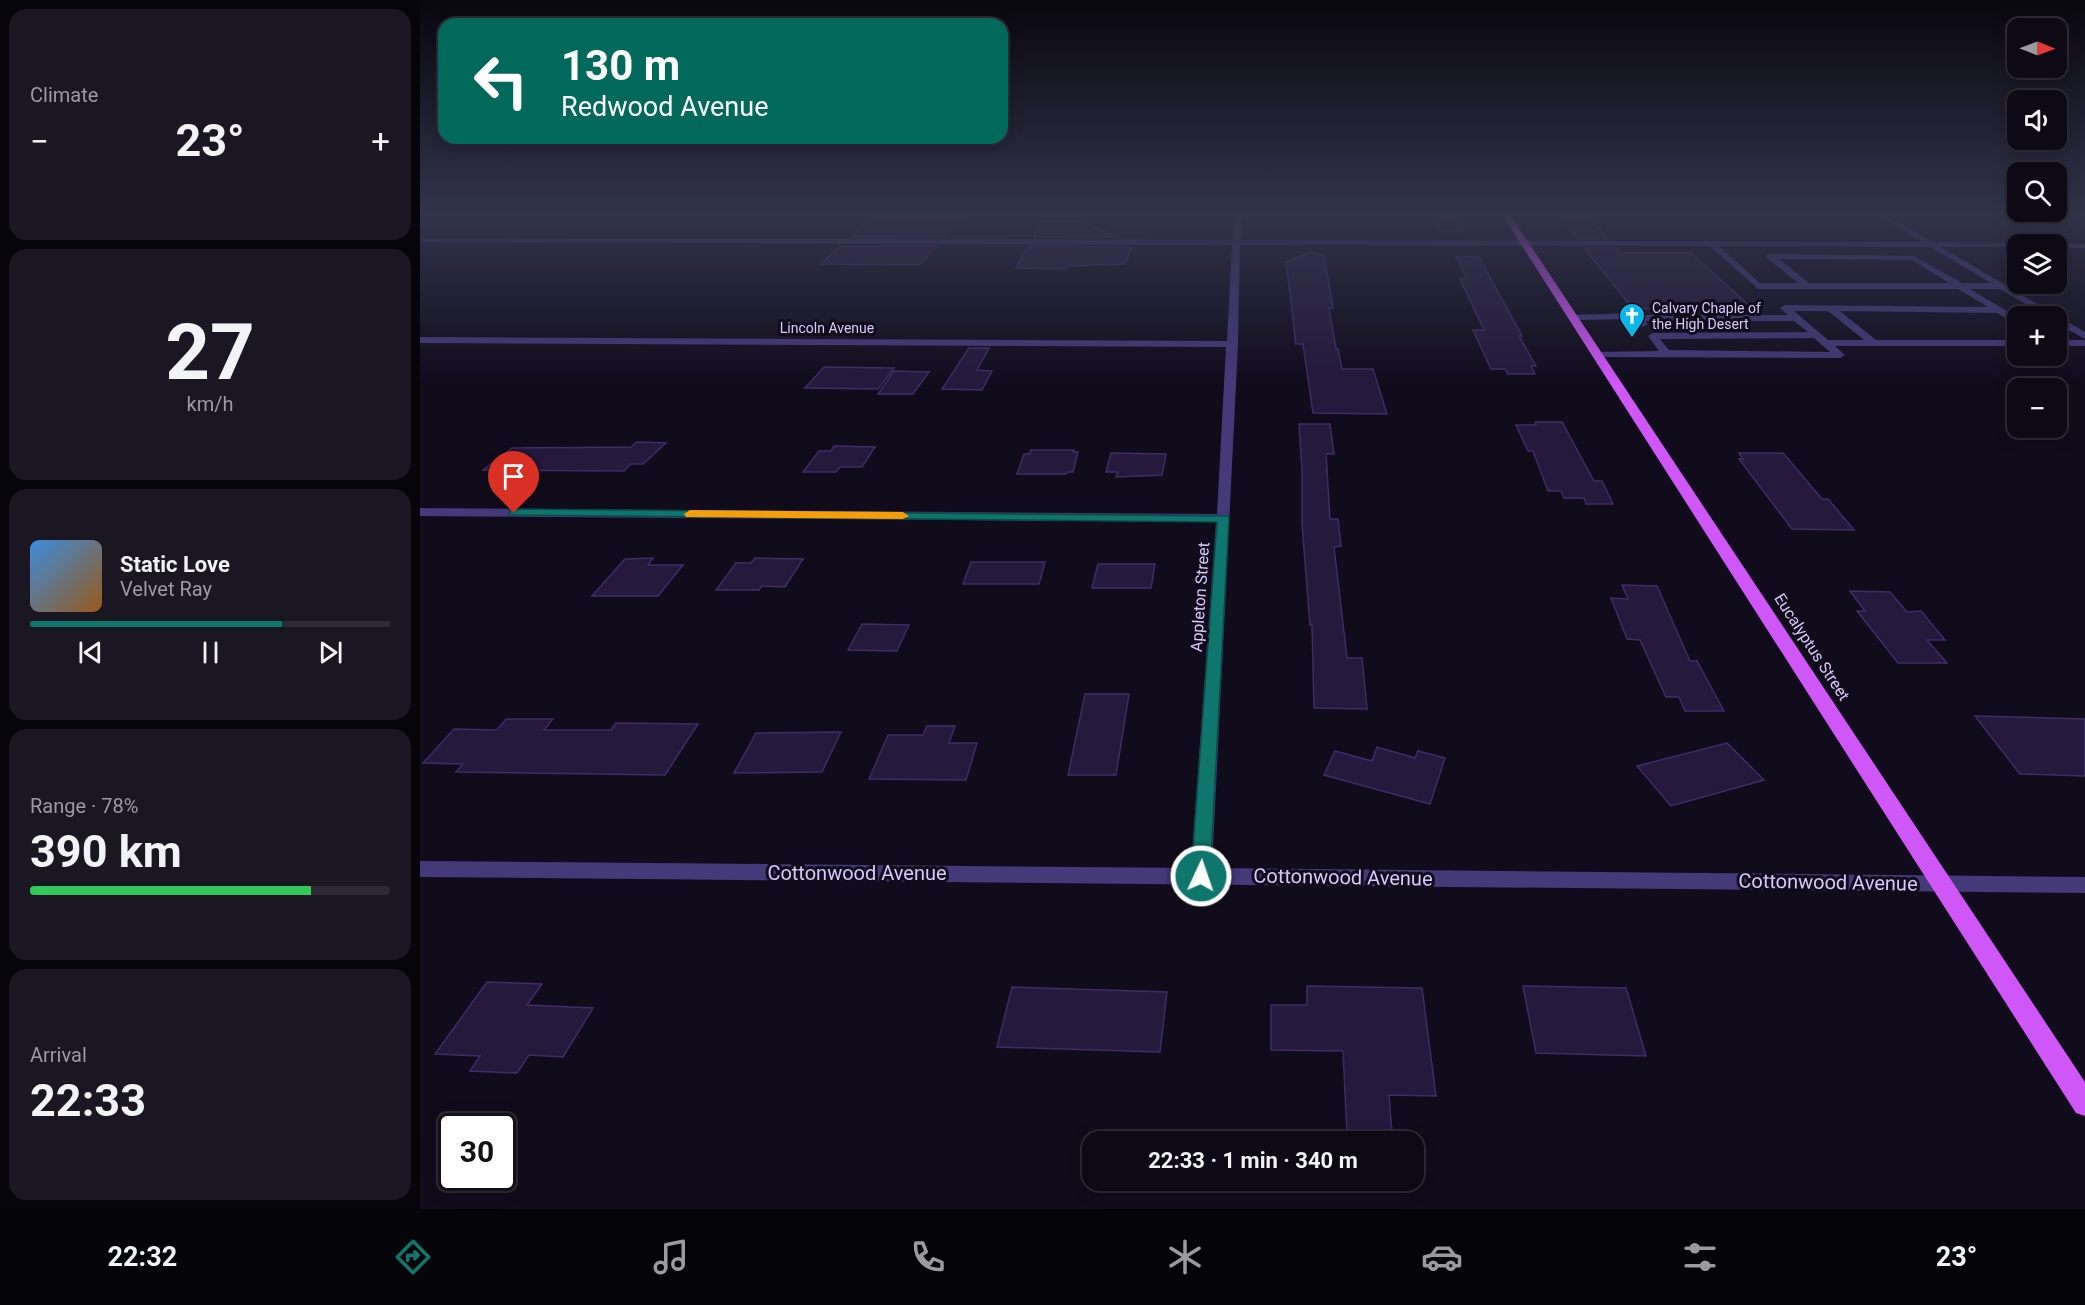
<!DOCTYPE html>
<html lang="en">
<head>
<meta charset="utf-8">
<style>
	:root { --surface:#0d0915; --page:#1b1722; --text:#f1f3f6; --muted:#9a9aa0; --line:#2d2a34; --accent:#0f766e }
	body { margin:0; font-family:Roboto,sans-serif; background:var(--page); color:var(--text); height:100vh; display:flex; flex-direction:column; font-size:22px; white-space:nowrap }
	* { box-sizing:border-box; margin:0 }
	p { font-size:20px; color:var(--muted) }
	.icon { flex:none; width:33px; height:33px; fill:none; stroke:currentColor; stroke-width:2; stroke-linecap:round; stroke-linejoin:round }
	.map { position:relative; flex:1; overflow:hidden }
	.drawer { display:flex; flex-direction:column; gap:9px; padding:9px; background:#07050c; width:420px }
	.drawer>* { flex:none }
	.guide { position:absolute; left:18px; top:18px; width:570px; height:126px; border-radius:18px; box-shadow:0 3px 15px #0003,0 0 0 2px var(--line); background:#00695c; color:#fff; overflow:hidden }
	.needle { width:39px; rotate:91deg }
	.fabs { position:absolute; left:1587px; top:18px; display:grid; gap:12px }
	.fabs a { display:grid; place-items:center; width:60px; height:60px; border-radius:12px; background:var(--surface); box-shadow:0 3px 15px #0003,0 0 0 2px var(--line); font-size:30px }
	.speed { position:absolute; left:18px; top:1113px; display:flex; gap:12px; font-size:30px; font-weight:700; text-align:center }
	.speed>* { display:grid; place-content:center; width:78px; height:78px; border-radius:50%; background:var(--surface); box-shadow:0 3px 15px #0003,0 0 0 2px var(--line); line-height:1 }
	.speed .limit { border:3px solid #111; border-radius:9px; background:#fff; color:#111 }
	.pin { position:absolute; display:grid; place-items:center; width:51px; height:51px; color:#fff; margin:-62px -26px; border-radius:50% 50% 50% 0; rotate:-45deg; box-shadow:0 0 6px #0007 }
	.pin .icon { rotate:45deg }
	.me { position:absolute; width:66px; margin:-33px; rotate:3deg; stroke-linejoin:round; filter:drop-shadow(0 0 4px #0008) }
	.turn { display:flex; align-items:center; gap:21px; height:126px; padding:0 24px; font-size:27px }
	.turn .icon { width:78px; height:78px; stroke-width:2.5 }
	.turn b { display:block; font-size:42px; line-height:51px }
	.big { font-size:45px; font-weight:700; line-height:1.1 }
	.drawer .tile { flex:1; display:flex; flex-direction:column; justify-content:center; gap:9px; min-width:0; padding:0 21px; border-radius:18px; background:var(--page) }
	.drawer .dial { align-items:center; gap:0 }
	.dial b { font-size:78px; line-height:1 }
	.song { display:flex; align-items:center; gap:18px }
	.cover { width:72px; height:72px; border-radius:9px; background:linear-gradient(135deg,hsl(210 70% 55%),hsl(30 70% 35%)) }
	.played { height:6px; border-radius:3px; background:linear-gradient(90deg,var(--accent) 70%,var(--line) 70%) }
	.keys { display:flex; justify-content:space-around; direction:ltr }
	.heat { display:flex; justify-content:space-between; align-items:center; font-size:33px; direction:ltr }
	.charge { height:9px; border-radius:4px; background:linear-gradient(90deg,#34c759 78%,var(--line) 0) }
	.trip { position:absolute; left:662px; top:1131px; width:342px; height:60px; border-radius:18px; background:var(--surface); box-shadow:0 3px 15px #0003,0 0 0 2px var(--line); font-weight:700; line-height:60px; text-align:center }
	.tabs { display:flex; height:96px; justify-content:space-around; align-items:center; background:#050408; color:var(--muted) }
	.tabs .icon { width:42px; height:42px }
	.tabs .selected { color:var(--accent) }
	.tabs b { font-size:27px; color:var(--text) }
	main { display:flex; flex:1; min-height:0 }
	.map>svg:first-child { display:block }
	.building { fill:#25193c; stroke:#3f2c67; stroke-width:1.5 }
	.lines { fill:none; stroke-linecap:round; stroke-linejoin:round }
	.minor { fill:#443979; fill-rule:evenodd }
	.major { fill:#cf56f7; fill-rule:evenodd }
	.route { fill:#0f766e; stroke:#0a4d48; stroke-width:1.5 }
	.slow { fill:#f59e0b }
	.labels { text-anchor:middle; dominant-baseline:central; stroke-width:6; stroke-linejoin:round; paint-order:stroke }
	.far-poi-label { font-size:14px; fill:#d6cafd; stroke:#110c1c; text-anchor:start }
	.far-street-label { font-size:14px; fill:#d6cafd; stroke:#110c1c }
	.street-label { font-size:16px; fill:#d6cafd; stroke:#110c1c }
	.near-street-label { font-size:20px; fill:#d6cafd; stroke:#110c1c }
</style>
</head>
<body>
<main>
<section class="drawer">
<div class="tile"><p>Climate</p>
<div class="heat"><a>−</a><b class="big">23°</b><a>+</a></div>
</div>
<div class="tile dial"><b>27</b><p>km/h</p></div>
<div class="tile">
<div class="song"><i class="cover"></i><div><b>Static Love</b><p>Velvet Ray</p></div></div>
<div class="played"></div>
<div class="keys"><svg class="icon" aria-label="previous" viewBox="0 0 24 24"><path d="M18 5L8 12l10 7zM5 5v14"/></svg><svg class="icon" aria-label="pause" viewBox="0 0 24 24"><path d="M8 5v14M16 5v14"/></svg><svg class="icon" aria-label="next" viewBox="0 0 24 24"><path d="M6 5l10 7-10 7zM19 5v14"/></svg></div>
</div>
<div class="tile"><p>Range · 78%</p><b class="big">390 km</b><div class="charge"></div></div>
<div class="tile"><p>Arrival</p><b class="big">22:33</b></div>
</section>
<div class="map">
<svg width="1665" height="1209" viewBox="0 0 1665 1209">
	<rect width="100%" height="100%" fill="#110c1c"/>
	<path class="building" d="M1013,213H1035L1043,232H1019Z
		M452,217L543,218L525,237H431Z
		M1142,219H1171L1188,239H1157Z
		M621,221H664L663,222L700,237H613Z
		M421,246H517L499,265L400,264Z
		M608,246L712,247L705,264L648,266L646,269L596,268Z
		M1164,248H1196L1200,253H1271L1333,309H1213Z
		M891,252L904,256L913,308H909L916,349H918L922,369H953L967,414L893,413L883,344H876L866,262Z
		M1036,257H1059L1102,336H1099L1116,366H1111L1115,374H1088L1085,369H1071L1053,330H1064L1040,279H1047Z
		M549,348H569L557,370L572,371L562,390L522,389Z
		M404,367L474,368L458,389L385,388Z
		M474,371L509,372L493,394H458Z
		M1115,422H1142L1174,481H1182L1193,504H1166L1164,498H1144L1141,491H1128L1113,451H1108L1096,425H1116Z
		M879,424H910L914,454H906L910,519H918L921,546L914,547L927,658H942L947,709L894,708L892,625H890L882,524V470Z
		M217,442L246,443L223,464H211L204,471L63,470L92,448L211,447Z
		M414,446L455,447L442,467H420L416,472H383L399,451H411Z
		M611,450H654L653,452H658L653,472H647L646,474H597L604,454H609Z
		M691,453L746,454L742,475L696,477L698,472H686Z
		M1319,453H1363L1402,499H1408L1434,530L1372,529L1319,459H1323Z
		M233,558L228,565H263L238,596H172L205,559Z
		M335,558L383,559L365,587L342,586L339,590H296L316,563H331Z
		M551,562H625L619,584H543Z
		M678,564H735L731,588H672Z
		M1202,585L1237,586L1270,661H1277L1304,711H1265L1259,697H1246L1220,640L1207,639L1191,598L1208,599Z
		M1430,591L1470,592L1487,612L1501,611L1525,640H1507L1527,663H1478L1437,611H1445Z
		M442,624L489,625L477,651L428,650Z
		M665,694H709L696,775H648Z
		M1555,716L1665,719V776L1600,774Z
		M86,719H133L124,730H191L196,723L278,724L245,775L36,772L43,764L3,763L34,729L77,730Z
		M507,726H535L529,743H557L546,780L449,779L468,735H503Z
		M421,732L402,772L314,773L336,733Z
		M1307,743L1344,780L1251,806L1217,766Z
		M957,747L995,758L998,751L1025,758L1010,804L904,775L915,751L952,761Z
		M67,982L122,984L107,1005L173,1008L143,1057L109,1055L97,1073L50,1071L60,1056L15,1054Z
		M887,986L1002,988L1016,1096L969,1095L972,1134L927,1133L923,1051L851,1050V1005H887Z
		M1103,986L1206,988L1226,1056L1116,1053Z
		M592,987L747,992L740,1052L577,1047Z"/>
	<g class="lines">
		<path class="minor" d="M814,213H822L821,240L1502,242L1454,213H1463L1513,242L1601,243L1598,244V247H1521L1665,332V339L1636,323V316H1626L1580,289H1550L1598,318V325L1577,313L1420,311L1456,340H1598V346H1415L1425,355L1420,358L1177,357L1172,354L1173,352L1239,351L1228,336L1233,333L1388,332L1374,321H1225L1228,324L1223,327L1213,319L1153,320L1148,317L1150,315L1216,313L1220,315H1368L1360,308L1365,305L1568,307L1538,289H1338L1290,246L820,245L818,344L792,868L1665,877V893L0,877V861L771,868L796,522L0,516V508L797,514L806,347L0,343V337L807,341L812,245L0,242V238L813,240ZM1299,246L1510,247L1571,283H1542L1494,256L1350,254L1346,256L1347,258L1378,283H1340ZM1359,259L1492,260L1529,283H1389ZM1374,311H1408L1444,340H1408ZM1394,338L1410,352L1249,350L1240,339Z
			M1633,244H1665V248H1636V244Z
			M1636,340H1665V346H1636Z"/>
		<path class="major" d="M1081,213H1089L1665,1082V1116L1656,1113Z"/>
	</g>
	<linearGradient id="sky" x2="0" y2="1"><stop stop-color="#09070f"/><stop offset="0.56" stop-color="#32344b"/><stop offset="1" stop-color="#32344b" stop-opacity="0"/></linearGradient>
	<rect width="1665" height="382" fill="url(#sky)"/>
	<path class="route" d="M94,509L808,516L809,518L790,876L787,881L781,883L774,881L771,876L797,522L90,515V510Z"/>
	<path class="slow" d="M270,510L483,512L489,516L483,519L266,517L264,514Z"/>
	<defs>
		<symbol id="church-pin" viewBox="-11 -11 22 30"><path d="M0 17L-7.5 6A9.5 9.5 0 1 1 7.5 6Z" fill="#0ab6e8" stroke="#110c1c"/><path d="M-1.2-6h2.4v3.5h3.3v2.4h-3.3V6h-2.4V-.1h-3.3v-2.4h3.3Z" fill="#fff"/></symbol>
	</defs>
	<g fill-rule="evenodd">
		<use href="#church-pin" x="1197" y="301" width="30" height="40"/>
	</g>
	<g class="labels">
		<g class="far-poi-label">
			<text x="1232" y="308">Calvary Chaple of<tspan x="1232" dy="16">the High Desert</tspan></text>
		</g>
		<g class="far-street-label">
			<text x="407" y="328">Lincoln Avenue</text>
		</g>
		<g class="street-label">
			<text transform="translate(780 597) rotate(-86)">Appleton Street</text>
			<text transform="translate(1392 647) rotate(57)">Eucalyptus Street</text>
		</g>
		<g class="near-street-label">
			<text x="437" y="873">Cottonwood Avenue</text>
			<text transform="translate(923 877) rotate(1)">Cottonwood Avenue</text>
			<text transform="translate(1408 882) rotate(1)">Cottonwood Avenue</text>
		</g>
	</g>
</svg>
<div class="fabs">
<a><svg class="needle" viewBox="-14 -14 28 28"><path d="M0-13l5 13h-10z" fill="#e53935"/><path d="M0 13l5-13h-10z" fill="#9a9aa0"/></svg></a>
<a><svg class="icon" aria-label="sound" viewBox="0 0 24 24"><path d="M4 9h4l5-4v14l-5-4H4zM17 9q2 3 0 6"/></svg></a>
<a><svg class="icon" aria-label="search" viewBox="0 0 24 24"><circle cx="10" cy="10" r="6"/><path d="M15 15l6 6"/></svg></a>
<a><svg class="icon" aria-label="layers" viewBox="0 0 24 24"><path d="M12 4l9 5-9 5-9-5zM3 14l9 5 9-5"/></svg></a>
<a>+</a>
<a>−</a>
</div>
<div class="speed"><div class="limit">30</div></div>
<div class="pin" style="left:94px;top:513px;background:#d93025"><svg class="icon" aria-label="arrive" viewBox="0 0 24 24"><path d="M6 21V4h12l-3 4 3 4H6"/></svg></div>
<svg class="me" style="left:781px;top:876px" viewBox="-20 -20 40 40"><circle r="17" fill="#0f766e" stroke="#fff" stroke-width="3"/><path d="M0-11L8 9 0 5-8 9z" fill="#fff"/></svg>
<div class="trip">22:33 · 1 min · 340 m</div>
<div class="guide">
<div class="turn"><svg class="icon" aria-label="left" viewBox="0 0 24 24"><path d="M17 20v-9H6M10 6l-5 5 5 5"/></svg><div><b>130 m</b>Redwood Avenue</div></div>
</div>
</div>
</main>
<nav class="tabs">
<b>22:32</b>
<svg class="icon selected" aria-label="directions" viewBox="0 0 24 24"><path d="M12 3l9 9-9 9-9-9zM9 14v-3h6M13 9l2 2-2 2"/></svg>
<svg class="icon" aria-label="music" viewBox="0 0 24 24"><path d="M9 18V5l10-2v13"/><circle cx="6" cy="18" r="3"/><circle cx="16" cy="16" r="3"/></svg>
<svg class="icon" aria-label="phone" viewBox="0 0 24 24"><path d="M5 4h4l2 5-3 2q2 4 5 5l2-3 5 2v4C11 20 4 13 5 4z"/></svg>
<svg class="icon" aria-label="climate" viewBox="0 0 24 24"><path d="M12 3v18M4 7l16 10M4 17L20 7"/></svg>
<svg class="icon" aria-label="car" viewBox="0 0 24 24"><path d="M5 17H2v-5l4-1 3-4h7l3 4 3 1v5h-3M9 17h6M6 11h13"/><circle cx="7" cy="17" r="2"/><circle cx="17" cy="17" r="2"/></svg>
<svg class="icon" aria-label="filters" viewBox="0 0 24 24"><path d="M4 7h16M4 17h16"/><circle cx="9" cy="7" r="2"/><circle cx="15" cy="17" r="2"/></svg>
<b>23°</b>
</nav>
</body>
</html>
